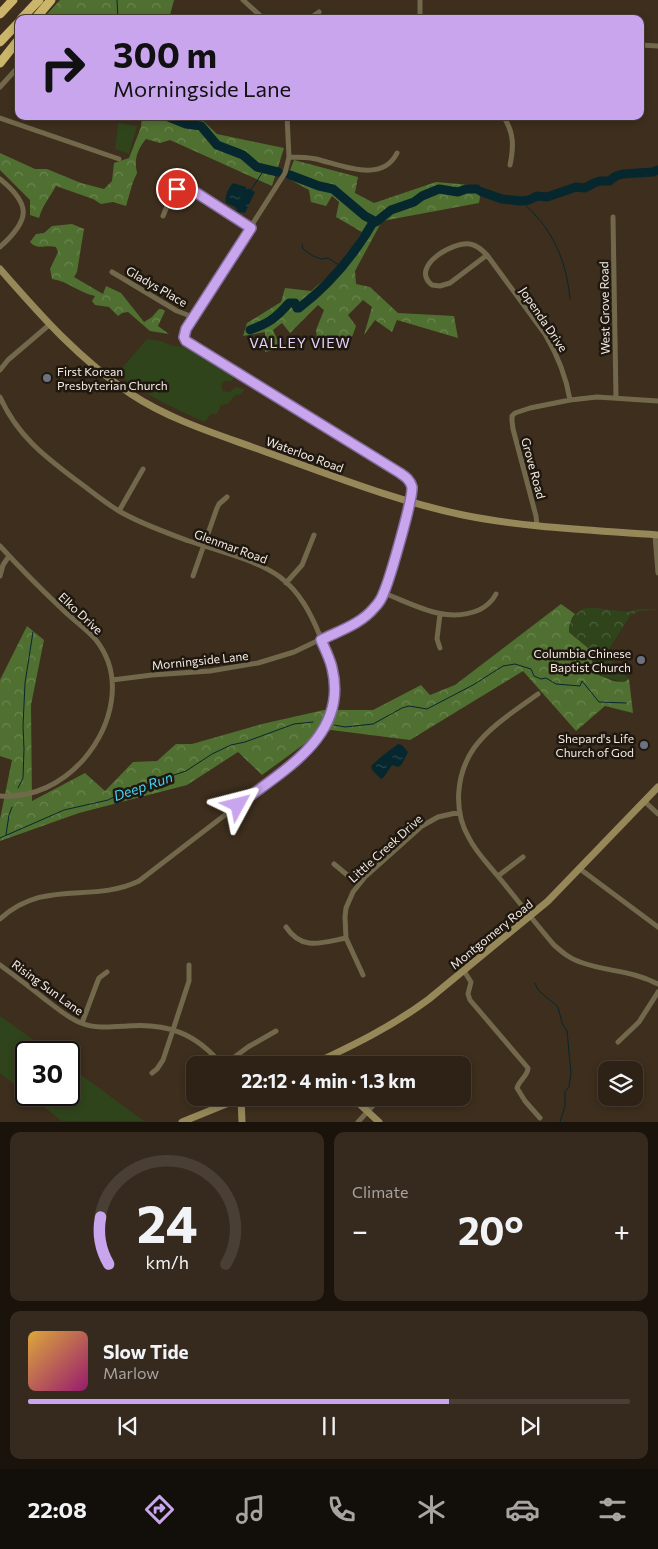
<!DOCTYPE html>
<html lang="en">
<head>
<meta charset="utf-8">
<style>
	:root { --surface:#2e2216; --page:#362a1f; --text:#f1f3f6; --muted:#a7a4a1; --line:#493f35; --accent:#c9a5ee }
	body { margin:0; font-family:Commissioner,sans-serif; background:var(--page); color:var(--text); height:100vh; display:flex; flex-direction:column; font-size:19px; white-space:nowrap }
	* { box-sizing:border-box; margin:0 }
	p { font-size:16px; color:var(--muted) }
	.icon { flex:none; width:28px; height:28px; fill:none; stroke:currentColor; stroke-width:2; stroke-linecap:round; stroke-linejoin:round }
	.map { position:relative; height:1122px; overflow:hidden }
	.details { display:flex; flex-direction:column; gap:10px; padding:10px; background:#19130c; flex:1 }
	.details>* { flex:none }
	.guide { position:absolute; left:15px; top:15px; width:629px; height:105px; border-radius:10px; box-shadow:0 2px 8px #0003,0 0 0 1px var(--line); background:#c9a5ee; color:#111; overflow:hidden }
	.buttons { position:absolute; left:598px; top:1061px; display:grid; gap:10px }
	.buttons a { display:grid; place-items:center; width:45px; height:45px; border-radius:10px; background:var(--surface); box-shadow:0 2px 8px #0003,0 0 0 1px var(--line); font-size:25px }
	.speed { position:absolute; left:15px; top:1041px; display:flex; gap:10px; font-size:25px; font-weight:700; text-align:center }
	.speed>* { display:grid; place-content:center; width:65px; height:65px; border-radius:50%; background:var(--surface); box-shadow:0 2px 8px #0003,0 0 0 1px var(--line); line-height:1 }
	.speed .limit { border:2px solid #111; border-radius:8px; background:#fff; color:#111 }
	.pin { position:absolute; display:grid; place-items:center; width:42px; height:42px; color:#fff; margin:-21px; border:2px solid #fff; border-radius:50%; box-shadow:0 1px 5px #0007 }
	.me { position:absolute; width:55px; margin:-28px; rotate:52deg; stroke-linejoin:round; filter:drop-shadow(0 0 4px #0008) }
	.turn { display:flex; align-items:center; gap:18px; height:105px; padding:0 15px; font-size:22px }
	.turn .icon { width:65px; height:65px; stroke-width:2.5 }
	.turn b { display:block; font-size:35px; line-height:42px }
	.big { font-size:38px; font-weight:700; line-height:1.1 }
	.details .tile { flex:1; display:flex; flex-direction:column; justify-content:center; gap:8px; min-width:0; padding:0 18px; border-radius:10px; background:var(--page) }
	.details .dial { align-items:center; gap:0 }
	.dial svg { height:130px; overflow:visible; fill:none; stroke:var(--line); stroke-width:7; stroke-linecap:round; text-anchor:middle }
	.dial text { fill:var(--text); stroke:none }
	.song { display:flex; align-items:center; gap:15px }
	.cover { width:60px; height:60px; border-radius:8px; background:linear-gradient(135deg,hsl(40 70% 55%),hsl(320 70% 35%)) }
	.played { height:5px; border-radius:2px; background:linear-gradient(90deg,var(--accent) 70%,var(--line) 70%) }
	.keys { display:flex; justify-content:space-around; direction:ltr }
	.heat { display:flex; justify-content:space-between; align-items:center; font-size:28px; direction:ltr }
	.details .tiles { flex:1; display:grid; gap:10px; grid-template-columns:1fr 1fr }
	.tile:last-child { grid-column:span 2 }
	.trip { position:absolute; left:186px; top:1056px; width:285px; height:50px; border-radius:10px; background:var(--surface); box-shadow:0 2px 8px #0003,0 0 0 1px var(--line); font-weight:700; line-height:50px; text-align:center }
	.tab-bar { display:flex; height:80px; justify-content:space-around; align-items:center; background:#120e09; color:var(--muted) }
	.tab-bar .icon { width:35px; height:35px }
	.tab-bar .active { color:var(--accent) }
	.tab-bar b { font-size:22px; color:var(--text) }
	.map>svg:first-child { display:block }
	.grass { fill:#2f441b }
	.forest { fill:url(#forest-crowns) }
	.park { fill:url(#park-crowns) }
	.water { fill:url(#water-ripples) }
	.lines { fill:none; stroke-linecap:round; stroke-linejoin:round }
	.stream { stroke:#07272f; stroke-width:1 }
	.river { stroke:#07272f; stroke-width:9 }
	.street { stroke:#72694c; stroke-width:5 }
	.secondary { stroke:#968859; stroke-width:7 }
	.highway { stroke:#cab56a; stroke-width:9 }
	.route-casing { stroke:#836b9b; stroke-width:12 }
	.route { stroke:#c9a5ee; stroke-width:9 }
	.worship-dot { fill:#6b7280; stroke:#1f1810; stroke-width:2 }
	.labels { text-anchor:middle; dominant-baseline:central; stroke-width:5; stroke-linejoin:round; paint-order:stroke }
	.street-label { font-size:12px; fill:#f5ebe1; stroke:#1f1810 }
	.poi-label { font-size:12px; fill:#f5ebe1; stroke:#1f1810; text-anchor:end }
	.neighbourhood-label { font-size:14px; letter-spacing:1px; fill:#e6d3fc; stroke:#1f1810 }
	.water-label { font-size:14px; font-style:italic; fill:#43d3f6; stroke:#1f1810 }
</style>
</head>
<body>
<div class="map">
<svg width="658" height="1122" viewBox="0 0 658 1122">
	<defs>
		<pattern id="forest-crowns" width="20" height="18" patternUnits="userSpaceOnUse" patternTransform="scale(1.25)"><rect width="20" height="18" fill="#507031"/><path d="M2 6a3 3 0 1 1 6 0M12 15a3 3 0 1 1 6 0" fill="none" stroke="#6a854f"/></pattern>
		<pattern id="park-crowns" width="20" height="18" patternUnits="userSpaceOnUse" patternTransform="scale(1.25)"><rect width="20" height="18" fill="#2f441b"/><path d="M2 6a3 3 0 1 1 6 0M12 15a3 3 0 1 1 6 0" fill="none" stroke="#4e5f3c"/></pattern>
		<pattern id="water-ripples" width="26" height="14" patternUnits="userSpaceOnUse" patternTransform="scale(1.25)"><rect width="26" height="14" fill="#07272f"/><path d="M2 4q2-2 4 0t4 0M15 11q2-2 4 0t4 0" fill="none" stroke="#2c464d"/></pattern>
	</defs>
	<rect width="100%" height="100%" fill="#3d2e1d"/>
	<path class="grass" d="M118,123L137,126L129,154L115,149Z
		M147,339L161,341L173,346L188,347L234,375L232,381H224L221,385L223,391L230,392L235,387L245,389L241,394L235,395L228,404L221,405L217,414H211L205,422C174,409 145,394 117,374Z
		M0,1016L50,1052H26V1094L0,1073Z
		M69,1066L144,1121H62L28,1095H69Z"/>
	<path class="forest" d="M60,0H174L169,19H50L47,14Z
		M142,116H198L217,134L284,148L272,186L170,140L160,143L146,139C137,150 134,159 137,173L133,182L126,206L113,202L101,204L93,199L56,186C49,199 43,204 39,218L30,215V200L0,170V153L35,169H47L81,183L104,189L112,181L114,163L129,158L141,127Z
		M294,160L358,177L355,193L374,203L436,182L482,186L479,203L382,221L355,271L356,284L370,287L398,313L454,316L458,338L397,320L392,332L375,320L364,335L372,307L363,300L348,315L356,326L352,337L334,341L329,344L317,338L316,330L324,310L318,305L290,333L282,323L273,330L281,348L265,352V332L243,336L247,323L281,302L285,288L311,291L338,268L362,232L336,217L339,202L332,196L326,206L311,202L309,190L287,178Z
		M72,224L84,229L77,272L74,277L103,294L106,286L121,293L144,322L152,317L159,309H162L165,311L158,326L169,334L150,331L128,312L122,313L118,316L109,307L95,305L92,301L95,296C79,293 68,281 52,279L50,269L58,252L56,247C45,244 38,251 30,242L36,234L44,233L52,226Z
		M561,604L575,614L572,618L569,632L593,652L592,668C601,676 617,687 629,679L633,713L605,706L576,731L523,671L410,740L331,730L314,737L262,775L238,752L187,785L79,813L0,841V819L12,760L0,756V680L27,626L44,640L31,705L32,801L85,773L105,791L133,762L157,761L176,744H192L262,724L324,710H373L421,685L430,695L455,685Z"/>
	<path class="park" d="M585,608H595L629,612L638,609H657V610L639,611L630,616L606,654L629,679L624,682L600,676L592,668L593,652L569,632C568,620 575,613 585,608Z"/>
	<path class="water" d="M233,183L249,188L255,192L245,213L238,212L235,207L226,203C224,197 229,187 233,183Z
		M398,744L402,745L408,752L402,764L398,767L392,765L384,777L381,779L372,770L371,766L382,756Z"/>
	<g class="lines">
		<path class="stream" d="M117,0L118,19
			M251,190L264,170
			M521,201C552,228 566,258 570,299
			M302,244L303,249L313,256L321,259L328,258L342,267
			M334,725L345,727L373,724L402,708L409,706L427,709L473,685L503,666L515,664L531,669L534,676L541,679L546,678L556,684L580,686L582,681L599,702L626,703
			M18,788L23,778L24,749L23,726L25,683L33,632
			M6,835L9,815L12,807
			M0,838L64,810L108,800L135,787L165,781L171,776L186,771L212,754L231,745L245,742L294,724L313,722
			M535,983L538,990L558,1007L562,1023L567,1031L571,1073L569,1086L565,1092V1106L560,1122"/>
		<path class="river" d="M166,116L186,124L201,126L217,145L243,155L257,167L278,172
			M290,175L319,186L333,189L365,216L376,222L391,210L414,202L422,196L439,189L458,192L466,189H477L482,192L502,199L521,201L529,200L537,196L547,197L576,187L585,188L594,183L600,181H609L616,176L623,174L653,172L658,170
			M250,330C269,323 276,318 289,303H295L297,308H299C329,285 355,254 374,221"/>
		<path class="street" d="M243,0L264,19
			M309,19L319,12
			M420,19V0
			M640,45L658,46
			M0,87L19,66
			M503,116C514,132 514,146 510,165
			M0,118L119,159
			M289,157C298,157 307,157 316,159C341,165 382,184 397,153
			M0,179C32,205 30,220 0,247
			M163,216C168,205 172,187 186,187L251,227
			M613,217L616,398
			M487,255L450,283L440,286L432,285C409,267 453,241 470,244C477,245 482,250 487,255L545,334C558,356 566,375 570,400
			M112,272L177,311L193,317
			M0,370L8,360L49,325
			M0,397C17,435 44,456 76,480C90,490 104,502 119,511C141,524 165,532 189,541C216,550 257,560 280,577C300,592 311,614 320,636C324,646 329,657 332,668C342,703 326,736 299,758L139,881C91,904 45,878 0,919
			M119,511L143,469
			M537,526L536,516L513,429L512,421V416L515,413L530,408L570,400L597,397L658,401
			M655,535L658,573
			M0,546C20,568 41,589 62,609C73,620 86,628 96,640C125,677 112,726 84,759C62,784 33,798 0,796
			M0,576L3,565L9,556
			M193,576L217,508L219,504L227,497
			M286,583L302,565L314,535
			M384,593C415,605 446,624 479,610C487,606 492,602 496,594
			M440,648L437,639L440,614
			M112,680L152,675L210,671L258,663L294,652L363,619L380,601L387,585L410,502L412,487L407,477L189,345L184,337L186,329L193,317L285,173L289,157L287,116
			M538,694C516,710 490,726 474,748C456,774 453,811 469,838C477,854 491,867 501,880C519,902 536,924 554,945C562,952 570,959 580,962C607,972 631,970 658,984
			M644,801L658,814
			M334,864L358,884
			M580,869L658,927
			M498,876L523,857
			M286,927C302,951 321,943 346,938
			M0,965C15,976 31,988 46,1000C57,1008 68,1018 81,1023C96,1029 112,1027 127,1026C167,1023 196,1033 222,1065
			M464,971L471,982L468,994L470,1000L528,1068C528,1076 519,1080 517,1088L525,1101L540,1118
			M363,975L346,938L345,917L346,908L353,892L365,877L422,826L438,817L460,812
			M82,1023L97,983L99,978L107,972
			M618,1042L639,1022L658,992
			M224,1065L248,1047L276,1031
			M152,1073L157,1069L163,1060L173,1030L189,981V965
			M358,1122L380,1098"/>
		<path class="secondary" d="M0,269C41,316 79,359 131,394C172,421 220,435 266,452C331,475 395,501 463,515C527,528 593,530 658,535
			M311,1065C352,1046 393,1026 429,999L548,901L658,787
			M241,1098L242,1122
			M353,1098L379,1122
			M182,1122L241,1098"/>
		<path class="highway" d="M0,14L13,0
			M21,19L39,0
			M35,19L51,0
			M0,42L19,22
			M0,63L19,39"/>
	</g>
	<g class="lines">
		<defs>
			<path id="route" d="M177,189L183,187L189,188L251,228L186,329L184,337L186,341L400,473C406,477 410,480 412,487C413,499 390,578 384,592C382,598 378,604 374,608C361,624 339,631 321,640C325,649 330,659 332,668C349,736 283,770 238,805"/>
		</defs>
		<use href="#route" class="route-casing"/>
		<use href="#route" class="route"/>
	</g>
	<g class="worship-dot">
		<circle cx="47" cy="378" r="5"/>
		<circle cx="641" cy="660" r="5"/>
		<circle cx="644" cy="745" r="5"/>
	</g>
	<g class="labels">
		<g class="street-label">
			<text transform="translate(157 286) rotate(30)">Gladys Place</text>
			<text transform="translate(604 308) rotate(-91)">West Grove Road</text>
			<text transform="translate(544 319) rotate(56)">Jopenda Drive</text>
			<text transform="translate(305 454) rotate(20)">Waterloo Road</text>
			<text transform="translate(534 468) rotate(75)">Grove Road</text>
			<text transform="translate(231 546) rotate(20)">Glenmar Road</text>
			<text transform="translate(81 613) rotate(43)">Elko Drive</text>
			<text transform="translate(200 660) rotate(-6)">Morningside Lane</text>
			<text transform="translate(385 848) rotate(-42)">Little Creek Drive</text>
			<text transform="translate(491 934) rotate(-39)">Montgomery Road</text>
			<text transform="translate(48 987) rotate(36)">Rising Sun Lane</text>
		</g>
		<g class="poi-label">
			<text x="57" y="371" text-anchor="start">First Korean<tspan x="57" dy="14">Presbyterian Church</tspan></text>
			<text x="631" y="653">Columbia Chinese<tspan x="631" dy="14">Baptist Church</tspan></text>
			<text x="634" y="738">Shepard's Life<tspan x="634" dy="14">Church of God</tspan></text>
		</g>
		<g class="neighbourhood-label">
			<text x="300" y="342">VALLEY VIEW</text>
		</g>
		<g class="water-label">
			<text transform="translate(143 786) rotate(-19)">Deep Run</text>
		</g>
	</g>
</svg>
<div class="buttons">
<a><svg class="icon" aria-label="layers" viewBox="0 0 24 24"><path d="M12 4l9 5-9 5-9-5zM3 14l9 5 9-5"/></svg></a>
</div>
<div class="speed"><div class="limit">30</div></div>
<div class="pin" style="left:177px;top:189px;background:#d93025"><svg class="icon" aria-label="arrive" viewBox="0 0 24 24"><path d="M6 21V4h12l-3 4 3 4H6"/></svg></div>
<svg class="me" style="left:238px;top:805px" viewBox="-20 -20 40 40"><path d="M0-17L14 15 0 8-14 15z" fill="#c9a5ee" stroke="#fff" stroke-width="4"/></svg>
<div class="trip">22:12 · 4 min · 1.3 km</div>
<div class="guide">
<div class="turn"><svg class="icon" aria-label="right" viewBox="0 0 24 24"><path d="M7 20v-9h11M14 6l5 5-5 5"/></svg><div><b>300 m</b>Morningside Lane</div></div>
</div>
</div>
<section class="details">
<div class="tiles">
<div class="tile dial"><svg viewBox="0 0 100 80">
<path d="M14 69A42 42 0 1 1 86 69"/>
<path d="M14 69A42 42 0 0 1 9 40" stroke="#c9a5ee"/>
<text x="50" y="56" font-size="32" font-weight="700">24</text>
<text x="50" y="72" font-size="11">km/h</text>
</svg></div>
<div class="tile"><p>Climate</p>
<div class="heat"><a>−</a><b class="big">20°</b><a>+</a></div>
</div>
<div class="tile">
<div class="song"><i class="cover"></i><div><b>Slow Tide</b><p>Marlow</p></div></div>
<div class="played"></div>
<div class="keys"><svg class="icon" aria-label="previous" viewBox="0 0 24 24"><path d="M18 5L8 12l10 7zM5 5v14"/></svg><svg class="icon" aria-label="pause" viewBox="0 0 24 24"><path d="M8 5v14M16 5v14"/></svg><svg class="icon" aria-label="next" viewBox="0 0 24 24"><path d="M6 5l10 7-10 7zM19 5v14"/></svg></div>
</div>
</div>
</section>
<nav class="tab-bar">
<b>22:08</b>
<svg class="icon active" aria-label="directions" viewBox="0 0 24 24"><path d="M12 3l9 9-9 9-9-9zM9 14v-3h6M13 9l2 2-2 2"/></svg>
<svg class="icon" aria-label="music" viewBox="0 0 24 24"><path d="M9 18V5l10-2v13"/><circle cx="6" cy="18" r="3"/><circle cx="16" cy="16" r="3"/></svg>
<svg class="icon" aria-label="phone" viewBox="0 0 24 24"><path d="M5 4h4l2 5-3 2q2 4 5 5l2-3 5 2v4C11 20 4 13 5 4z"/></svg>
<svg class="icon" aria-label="climate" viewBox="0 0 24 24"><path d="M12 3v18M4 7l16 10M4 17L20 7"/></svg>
<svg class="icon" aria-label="car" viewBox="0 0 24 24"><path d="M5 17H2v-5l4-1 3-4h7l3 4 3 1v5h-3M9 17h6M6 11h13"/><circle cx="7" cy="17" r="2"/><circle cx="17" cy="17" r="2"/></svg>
<svg class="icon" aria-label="filters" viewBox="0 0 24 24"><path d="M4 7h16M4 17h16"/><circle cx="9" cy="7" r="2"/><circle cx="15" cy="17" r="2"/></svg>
</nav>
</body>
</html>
